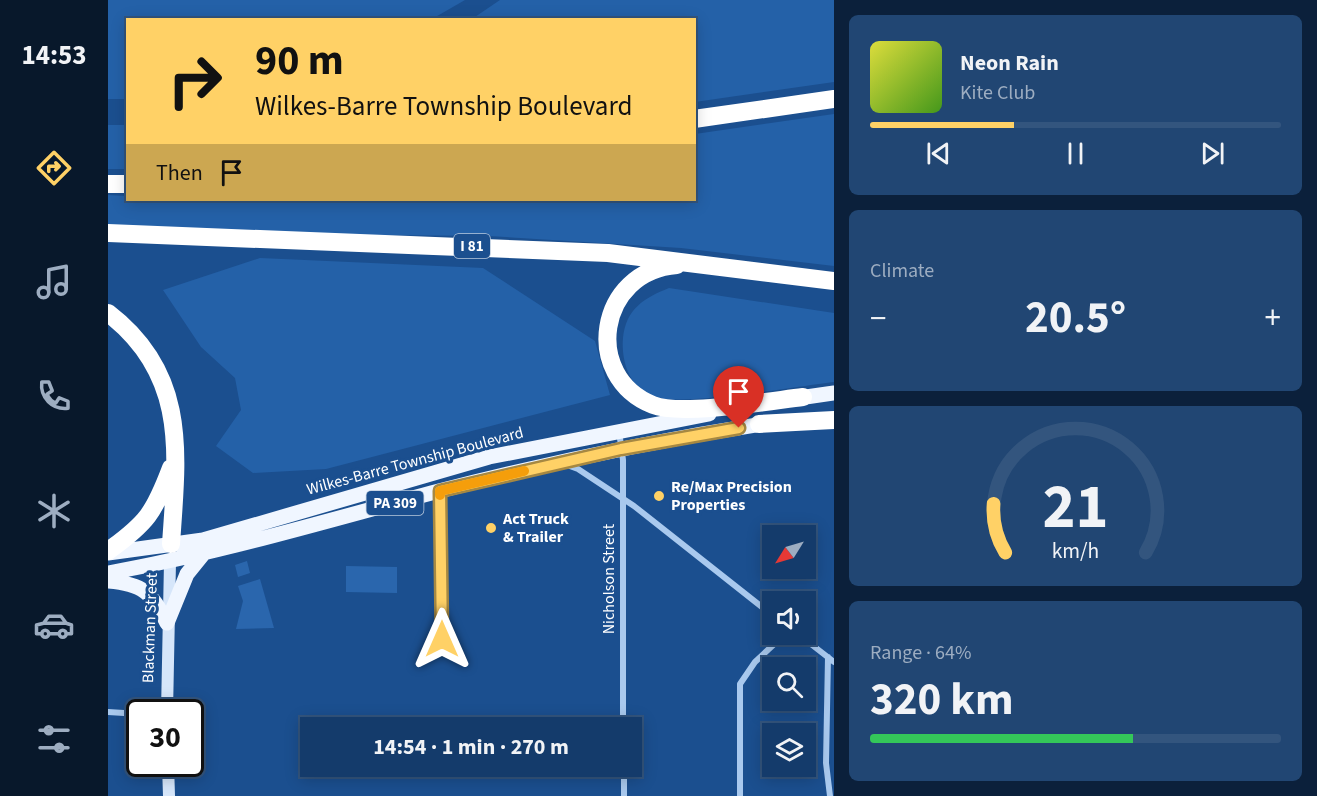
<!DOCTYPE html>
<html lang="en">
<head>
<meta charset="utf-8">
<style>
	:root { --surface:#143b6b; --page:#214673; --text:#f1f3f6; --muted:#9dadc1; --line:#33557e; --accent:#ffd166 }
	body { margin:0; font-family:"Source Sans 3",sans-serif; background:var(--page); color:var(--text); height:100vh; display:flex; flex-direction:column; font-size:22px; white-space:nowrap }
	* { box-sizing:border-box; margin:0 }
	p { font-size:20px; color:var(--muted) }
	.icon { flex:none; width:33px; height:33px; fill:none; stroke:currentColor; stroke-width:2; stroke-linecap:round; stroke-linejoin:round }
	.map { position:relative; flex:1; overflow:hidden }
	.side { display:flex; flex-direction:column; gap:15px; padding:15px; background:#0b203b; width:483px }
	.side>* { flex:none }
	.hud { position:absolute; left:18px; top:18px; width:570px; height:183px; border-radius:0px; box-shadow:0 3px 15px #0003,0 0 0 2px var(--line); background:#ffd166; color:#111; overflow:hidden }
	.needle { width:39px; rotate:233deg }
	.buttons { position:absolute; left:654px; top:525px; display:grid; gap:12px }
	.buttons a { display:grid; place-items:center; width:54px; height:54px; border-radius:0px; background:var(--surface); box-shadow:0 3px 15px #0003,0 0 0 2px var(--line); font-size:30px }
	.speed { position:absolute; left:18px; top:699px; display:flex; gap:12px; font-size:30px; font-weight:700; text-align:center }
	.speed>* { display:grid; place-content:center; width:78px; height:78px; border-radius:50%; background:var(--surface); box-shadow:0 3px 15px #0003,0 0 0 2px var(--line); line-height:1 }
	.speed .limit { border:3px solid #111; border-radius:9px; background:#fff; color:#111 }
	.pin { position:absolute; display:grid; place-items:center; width:51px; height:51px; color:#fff; margin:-62px -26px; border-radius:50% 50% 50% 0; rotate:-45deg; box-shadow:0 0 6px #0007 }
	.pin .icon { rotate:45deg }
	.me { position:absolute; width:66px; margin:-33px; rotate:0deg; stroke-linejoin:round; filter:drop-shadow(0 0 4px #0008) }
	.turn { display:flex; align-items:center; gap:21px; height:126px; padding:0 30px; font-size:27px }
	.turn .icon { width:78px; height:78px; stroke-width:2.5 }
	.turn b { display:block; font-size:42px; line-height:51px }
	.then { display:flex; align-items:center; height:57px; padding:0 30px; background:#0003; gap:12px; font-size:22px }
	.big { font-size:45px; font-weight:700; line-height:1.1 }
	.side .tile { flex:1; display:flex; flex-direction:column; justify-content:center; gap:9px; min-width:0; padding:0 21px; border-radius:9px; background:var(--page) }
	.side .dial { align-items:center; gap:0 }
	.dial svg { height:156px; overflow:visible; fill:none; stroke:var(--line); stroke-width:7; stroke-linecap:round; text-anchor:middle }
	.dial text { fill:var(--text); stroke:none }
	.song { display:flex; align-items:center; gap:18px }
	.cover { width:72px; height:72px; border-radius:9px; background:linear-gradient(135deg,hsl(60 70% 55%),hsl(100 70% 35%)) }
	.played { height:6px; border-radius:3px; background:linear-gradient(90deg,var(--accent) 35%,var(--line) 35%) }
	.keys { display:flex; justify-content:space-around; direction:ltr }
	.heat { display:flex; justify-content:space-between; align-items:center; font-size:33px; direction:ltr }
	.charge { height:9px; border-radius:4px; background:linear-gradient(90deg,#34c759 64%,var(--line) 0) }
	.trip { position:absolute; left:192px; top:717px; width:342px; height:60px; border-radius:0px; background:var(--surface); box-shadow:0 3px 15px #0003,0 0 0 2px var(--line); font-weight:700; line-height:60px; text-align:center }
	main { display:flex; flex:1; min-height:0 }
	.menu { display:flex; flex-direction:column; width:108px; justify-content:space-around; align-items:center; background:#08182b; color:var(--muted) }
	.menu .icon { width:42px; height:42px }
	.menu .active { color:var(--accent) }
	.menu b { font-size:27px; color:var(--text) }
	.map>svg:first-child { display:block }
	.green { fill:#2461a8 }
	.building { fill:#2a66ad }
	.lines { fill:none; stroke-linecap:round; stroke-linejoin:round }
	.street { stroke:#a9c9ee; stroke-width:6 }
	.secondary { stroke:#d6e6fa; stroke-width:12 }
	.primary { stroke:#f0f6ff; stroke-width:15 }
	.highway { stroke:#fff; stroke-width:18 }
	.route-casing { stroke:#a68842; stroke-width:15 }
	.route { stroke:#ffd166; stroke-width:10 }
	.slow { stroke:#f59e0b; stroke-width:10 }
	.poi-dot { fill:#ffd166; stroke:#1b4f8f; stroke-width:2 }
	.labels { text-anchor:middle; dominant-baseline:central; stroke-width:6; stroke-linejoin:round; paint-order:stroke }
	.shield { fill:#1b4f8f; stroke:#bbcadd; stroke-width:1.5 }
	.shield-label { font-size:15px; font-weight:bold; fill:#fff }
	.street-label { font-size:16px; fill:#fff; stroke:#1b4f8f }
	.poi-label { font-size:16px; font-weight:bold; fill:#fff; stroke:#1b4f8f; text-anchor:start }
</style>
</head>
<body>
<main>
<nav class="menu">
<b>14:53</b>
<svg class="icon active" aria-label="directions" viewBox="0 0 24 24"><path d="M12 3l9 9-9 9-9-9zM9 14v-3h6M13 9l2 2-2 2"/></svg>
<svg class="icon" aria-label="music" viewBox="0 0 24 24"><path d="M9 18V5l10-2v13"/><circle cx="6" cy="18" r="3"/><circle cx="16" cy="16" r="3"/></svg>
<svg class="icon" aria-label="phone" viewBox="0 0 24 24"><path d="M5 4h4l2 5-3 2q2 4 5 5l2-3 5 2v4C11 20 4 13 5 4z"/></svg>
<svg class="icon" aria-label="climate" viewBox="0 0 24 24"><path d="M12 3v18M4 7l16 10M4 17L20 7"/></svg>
<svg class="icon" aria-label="car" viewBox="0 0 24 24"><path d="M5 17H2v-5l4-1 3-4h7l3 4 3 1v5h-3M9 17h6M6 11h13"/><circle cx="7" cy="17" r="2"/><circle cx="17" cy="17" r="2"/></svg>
<svg class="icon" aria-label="filters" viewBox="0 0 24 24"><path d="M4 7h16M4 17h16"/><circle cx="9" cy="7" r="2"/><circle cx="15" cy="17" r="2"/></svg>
</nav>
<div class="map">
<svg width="726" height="796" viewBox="0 0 726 796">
	<rect width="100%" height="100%" fill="#1b4f8f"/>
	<path class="green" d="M0,0H357L324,19L20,20L19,99H0Z
		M392,0H726V82L587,102L586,20L364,19Z
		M726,114V266L573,248L381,236L158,234L0,226V195L19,196L20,200H586L587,134Z
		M0,125H19V169H0Z
		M152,258L375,268L487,341L502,395L218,469L145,473L108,446L133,410L127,378L93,347L55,290Z
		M561,288L726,313V382C689,386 572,408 543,396C521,387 513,360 515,338C518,309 536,298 561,288Z"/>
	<path class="building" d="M139,561L142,573L130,577L127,565Z
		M238,566L289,567V593L238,592Z
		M152,579L166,628L128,629L135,601L130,586Z"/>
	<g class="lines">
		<path class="street" d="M511,431L515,460V728
			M459,465L470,469L526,506L664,615
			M332,492L334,638
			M690,634L726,662
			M720,657L718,763L722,796
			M0,712L32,714
			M516,766V796
			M632,796V684L647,662L677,634"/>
		<path class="secondary" d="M59,712L62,562
			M60,764L61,796"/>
		<path class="primary" d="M684,399L726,393
			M0,553L95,540L381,457L601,414
			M0,573C112,553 221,520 331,491C440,463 550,440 661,423
			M0,581C35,584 43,592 59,623
			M59,623L79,574L96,553"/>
		<path class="highway" d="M586,119L726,99
			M0,184H20
			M0,233L500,253L726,281
			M569,265C489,271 474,377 545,405C573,416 661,401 695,397
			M0,313C81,375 69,455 63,544
			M651,424L726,420
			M0,551C39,523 46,513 63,468"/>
	</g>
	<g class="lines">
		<defs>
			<path id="route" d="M334,639L332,491L513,449L631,428"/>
		</defs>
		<use href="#route" class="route-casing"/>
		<use href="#route" class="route"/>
		<path class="slow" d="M332,495V491L416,471"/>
	</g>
	<g class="poi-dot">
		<circle cx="551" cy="496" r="6"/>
		<circle cx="383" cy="528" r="6"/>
	</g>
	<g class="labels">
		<g class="shield">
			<rect x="346" y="234" width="36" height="24" rx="4.5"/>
			<rect x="258.5" y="491" width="57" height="24" rx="4.5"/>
		</g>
		<g class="shield-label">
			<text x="364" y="246">I 81</text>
			<text x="287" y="503">PA 309</text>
		</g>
		<g class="street-label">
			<text transform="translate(307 461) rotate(-15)">Wilkes-Barre Township Boulevard</text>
			<text transform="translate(501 579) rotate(-90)">Nicholson Street</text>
			<text transform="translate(42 628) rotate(-88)">Blackman Street</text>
		</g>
		<g class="poi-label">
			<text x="563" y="487">Re/Max Precision<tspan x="563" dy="18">Properties</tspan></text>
			<text x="395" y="519">Act Truck<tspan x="395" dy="18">&amp; Trailer</tspan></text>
		</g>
	</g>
</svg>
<div class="buttons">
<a><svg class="needle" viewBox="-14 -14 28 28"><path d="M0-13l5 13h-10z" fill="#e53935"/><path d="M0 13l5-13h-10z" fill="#9dadc1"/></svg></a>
<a><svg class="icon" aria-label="sound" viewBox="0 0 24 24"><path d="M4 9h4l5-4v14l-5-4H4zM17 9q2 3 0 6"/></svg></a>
<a><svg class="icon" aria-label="search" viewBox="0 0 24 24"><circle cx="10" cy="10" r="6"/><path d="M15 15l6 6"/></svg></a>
<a><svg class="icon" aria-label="layers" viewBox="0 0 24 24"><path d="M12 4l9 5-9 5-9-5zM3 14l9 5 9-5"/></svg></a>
</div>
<div class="speed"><div class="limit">30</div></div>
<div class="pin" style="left:631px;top:428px;background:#d93025"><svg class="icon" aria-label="arrive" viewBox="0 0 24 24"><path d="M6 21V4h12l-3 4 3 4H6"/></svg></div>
<svg class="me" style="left:334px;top:639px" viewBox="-20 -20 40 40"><path d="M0-17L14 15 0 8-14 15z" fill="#ffd166" stroke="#fff" stroke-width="4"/></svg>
<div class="trip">14:54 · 1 min · 270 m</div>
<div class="hud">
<div class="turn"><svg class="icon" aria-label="right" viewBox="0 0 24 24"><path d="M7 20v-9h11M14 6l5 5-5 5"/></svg><div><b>90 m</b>Wilkes-Barre Township Boulevard</div></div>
<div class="then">Then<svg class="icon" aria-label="arrive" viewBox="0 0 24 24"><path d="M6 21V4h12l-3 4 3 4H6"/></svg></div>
</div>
</div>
<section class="side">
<div class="tile">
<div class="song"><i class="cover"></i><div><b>Neon Rain</b><p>Kite Club</p></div></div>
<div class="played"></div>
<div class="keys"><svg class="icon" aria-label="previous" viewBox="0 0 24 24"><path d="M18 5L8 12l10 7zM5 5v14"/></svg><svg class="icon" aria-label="pause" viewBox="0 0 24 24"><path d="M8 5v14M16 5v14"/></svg><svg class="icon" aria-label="next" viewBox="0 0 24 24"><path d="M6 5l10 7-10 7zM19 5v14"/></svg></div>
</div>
<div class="tile"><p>Climate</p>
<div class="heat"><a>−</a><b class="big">20.5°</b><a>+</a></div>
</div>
<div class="tile dial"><svg viewBox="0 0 100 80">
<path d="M14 69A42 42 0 1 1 86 69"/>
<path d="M14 69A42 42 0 0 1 8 44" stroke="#ffd166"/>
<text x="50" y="56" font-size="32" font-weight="700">21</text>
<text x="50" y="72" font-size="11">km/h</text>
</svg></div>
<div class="tile"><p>Range · 64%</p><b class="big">320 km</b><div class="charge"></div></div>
</section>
</main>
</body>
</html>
